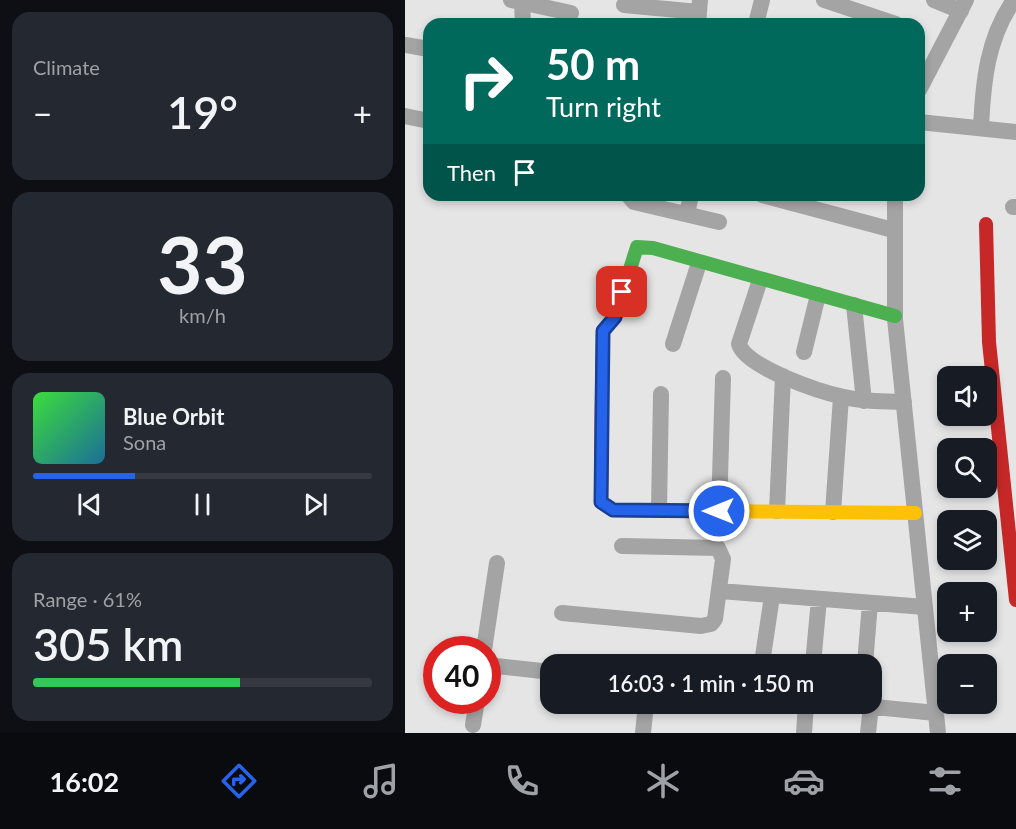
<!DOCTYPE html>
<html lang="en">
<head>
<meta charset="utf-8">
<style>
	:root { --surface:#171b24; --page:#242831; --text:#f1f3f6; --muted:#9ea1a6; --line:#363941; --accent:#2563eb }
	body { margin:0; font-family:Lato,sans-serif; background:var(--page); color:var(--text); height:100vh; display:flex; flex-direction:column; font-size:22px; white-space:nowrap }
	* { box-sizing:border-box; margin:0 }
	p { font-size:20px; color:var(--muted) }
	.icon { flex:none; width:33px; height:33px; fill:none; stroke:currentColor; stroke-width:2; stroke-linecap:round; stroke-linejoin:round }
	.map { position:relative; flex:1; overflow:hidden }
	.drawer { display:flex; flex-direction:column; gap:12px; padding:12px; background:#0d0f14; width:405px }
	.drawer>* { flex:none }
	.top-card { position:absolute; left:18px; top:18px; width:502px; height:183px; border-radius:18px; box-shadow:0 3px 9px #0003; background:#00695c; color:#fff; overflow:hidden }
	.controls { position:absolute; left:532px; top:366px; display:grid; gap:12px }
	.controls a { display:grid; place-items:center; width:60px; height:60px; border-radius:12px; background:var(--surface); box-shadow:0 3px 9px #0003; font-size:30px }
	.speed { position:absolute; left:18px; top:636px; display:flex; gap:12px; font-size:30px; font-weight:700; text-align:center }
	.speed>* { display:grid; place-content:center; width:78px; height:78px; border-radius:50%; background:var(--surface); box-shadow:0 3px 9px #0003; line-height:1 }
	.speed .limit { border:9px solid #d22; background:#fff; color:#111 }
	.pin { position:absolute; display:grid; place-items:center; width:51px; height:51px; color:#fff; margin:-26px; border-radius:12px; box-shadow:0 3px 9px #0006 }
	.me { position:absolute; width:66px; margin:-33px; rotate:270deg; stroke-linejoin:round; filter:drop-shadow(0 0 4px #0008) }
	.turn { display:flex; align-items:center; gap:21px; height:126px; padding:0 24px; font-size:27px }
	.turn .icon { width:78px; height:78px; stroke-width:2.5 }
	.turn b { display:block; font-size:42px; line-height:51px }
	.then { display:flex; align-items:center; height:57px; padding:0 24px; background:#0003; gap:12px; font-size:22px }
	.big { font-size:45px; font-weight:600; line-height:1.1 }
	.drawer .widget { flex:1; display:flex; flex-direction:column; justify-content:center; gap:9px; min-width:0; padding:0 21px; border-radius:18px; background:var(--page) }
	.drawer .dial { align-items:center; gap:0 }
	.dial b { font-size:78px; line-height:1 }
	.song { display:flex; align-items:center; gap:18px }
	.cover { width:72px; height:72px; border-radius:9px; background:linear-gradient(135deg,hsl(120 70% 55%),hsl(200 70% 35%)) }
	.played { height:6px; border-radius:3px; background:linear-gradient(90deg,var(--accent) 30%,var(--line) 30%) }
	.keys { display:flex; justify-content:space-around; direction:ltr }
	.heat { display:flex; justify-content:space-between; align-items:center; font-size:33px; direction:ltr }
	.charge { height:9px; border-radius:4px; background:linear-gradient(90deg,#34c759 61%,var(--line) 0) }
	.trip { position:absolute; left:135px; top:654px; width:342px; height:60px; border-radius:18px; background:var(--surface); box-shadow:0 3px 9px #0003; font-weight:600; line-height:60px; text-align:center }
	.tabs { display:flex; height:96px; justify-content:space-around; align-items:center; background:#090b0e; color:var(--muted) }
	.tabs .icon { width:42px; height:42px }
	.tabs .current { color:var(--accent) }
	.tabs b { font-size:27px; color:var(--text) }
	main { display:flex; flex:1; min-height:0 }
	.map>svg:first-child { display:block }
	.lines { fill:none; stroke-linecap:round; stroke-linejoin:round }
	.street { stroke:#a4a4a4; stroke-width:16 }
	.fast { stroke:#4caf50; stroke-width:14 }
	.slow { stroke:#ffc107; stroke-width:14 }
	.jam { stroke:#c62828; stroke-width:14 }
	.route-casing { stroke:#184099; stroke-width:15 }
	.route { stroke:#2563eb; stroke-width:10 }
</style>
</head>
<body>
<main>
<section class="drawer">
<div class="widget"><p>Climate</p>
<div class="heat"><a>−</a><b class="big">19°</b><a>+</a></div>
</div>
<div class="widget dial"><b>33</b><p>km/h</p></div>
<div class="widget">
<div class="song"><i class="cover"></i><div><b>Blue Orbit</b><p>Sona</p></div></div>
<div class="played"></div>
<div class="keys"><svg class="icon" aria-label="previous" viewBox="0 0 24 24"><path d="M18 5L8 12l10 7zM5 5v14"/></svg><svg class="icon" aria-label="pause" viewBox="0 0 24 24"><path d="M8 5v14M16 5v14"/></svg><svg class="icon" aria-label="next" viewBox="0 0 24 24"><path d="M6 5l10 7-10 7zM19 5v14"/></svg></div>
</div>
<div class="widget"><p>Range · 61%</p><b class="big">305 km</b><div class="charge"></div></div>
</section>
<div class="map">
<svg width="611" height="733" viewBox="0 0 611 733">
	<rect width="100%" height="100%" fill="#e6e5e6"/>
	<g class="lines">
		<path class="street" d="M106,0L166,13
			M419,0L491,24
			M529,0L556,11
			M117,3L118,24
			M219,5L294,12
			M293,24L295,0
			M351,24L357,0
			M0,45L24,49
			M514,90L561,0
			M0,116L24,121
			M514,122L611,132
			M576,128C578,83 582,38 609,0
			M223,195L229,202L314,222
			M357,195L488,230
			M490,195V319L533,733
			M608,207H611
			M282,214L286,195
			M355,280L334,344C340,367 415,392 439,397C458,402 478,401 499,402
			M449,305L459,401
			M268,344L294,263
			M399,352L413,295
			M254,510L256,394
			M314,511L318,378
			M372,511L378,376
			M428,512L436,397
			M315,591L520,607
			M157,613L296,626L306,624L310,619L318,559L313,548L217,546
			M79,650L92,563
			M357,663L367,596
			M408,664L414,599
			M460,664L465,603
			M82,665L146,672
			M439,704L531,713
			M68,725L72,700
			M238,733L241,704
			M399,733L401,704
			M463,733L466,706"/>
		<path class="fast" d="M197,383L198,331L210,317L232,247L248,248L490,316"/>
		<path class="slow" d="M305,511L510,513"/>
		<path class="jam" d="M581,224L584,342L611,600
			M197,383L196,502L208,510L305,511"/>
	</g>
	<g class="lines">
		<defs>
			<path id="route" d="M217,292L210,317L198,331L196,502L208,510L314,511"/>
		</defs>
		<use href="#route" class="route-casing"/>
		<use href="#route" class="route"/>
	</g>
</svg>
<div class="controls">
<a><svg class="icon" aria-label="sound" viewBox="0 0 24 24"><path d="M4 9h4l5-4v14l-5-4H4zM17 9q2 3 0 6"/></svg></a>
<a><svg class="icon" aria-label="search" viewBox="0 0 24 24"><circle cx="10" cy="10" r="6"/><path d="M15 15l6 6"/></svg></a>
<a><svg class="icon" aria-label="layers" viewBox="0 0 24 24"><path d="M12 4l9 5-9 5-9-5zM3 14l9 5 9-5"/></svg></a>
<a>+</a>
<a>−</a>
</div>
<div class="speed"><div class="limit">40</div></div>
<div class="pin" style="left:217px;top:292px;background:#d93025"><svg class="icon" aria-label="arrive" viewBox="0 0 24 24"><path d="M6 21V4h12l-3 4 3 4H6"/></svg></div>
<svg class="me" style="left:314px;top:511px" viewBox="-20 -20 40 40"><circle r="17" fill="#2563eb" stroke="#fff" stroke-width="3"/><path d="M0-11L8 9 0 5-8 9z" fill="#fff"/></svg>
<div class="trip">16:03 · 1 min · 150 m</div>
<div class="top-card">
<div class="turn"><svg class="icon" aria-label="right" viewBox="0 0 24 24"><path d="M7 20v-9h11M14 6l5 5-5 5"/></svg><div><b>50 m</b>Turn right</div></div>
<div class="then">Then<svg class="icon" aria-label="arrive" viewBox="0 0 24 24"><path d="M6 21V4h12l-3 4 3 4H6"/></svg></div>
</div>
</div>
</main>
<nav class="tabs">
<b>16:02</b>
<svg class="icon current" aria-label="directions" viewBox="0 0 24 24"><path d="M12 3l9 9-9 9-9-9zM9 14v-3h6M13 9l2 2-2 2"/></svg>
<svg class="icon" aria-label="music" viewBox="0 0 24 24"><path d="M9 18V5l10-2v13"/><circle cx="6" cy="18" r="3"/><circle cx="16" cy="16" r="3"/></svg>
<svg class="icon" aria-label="phone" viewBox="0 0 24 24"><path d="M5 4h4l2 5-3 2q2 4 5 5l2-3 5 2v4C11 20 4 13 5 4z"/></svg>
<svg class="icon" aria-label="climate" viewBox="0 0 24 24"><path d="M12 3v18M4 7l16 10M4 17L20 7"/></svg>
<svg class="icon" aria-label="car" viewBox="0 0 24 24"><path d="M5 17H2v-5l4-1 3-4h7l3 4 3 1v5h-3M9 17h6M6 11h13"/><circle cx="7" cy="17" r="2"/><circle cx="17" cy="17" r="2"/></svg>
<svg class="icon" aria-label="filters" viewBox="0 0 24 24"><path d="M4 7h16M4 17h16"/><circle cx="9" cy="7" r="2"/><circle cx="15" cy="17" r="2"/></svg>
</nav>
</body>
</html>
